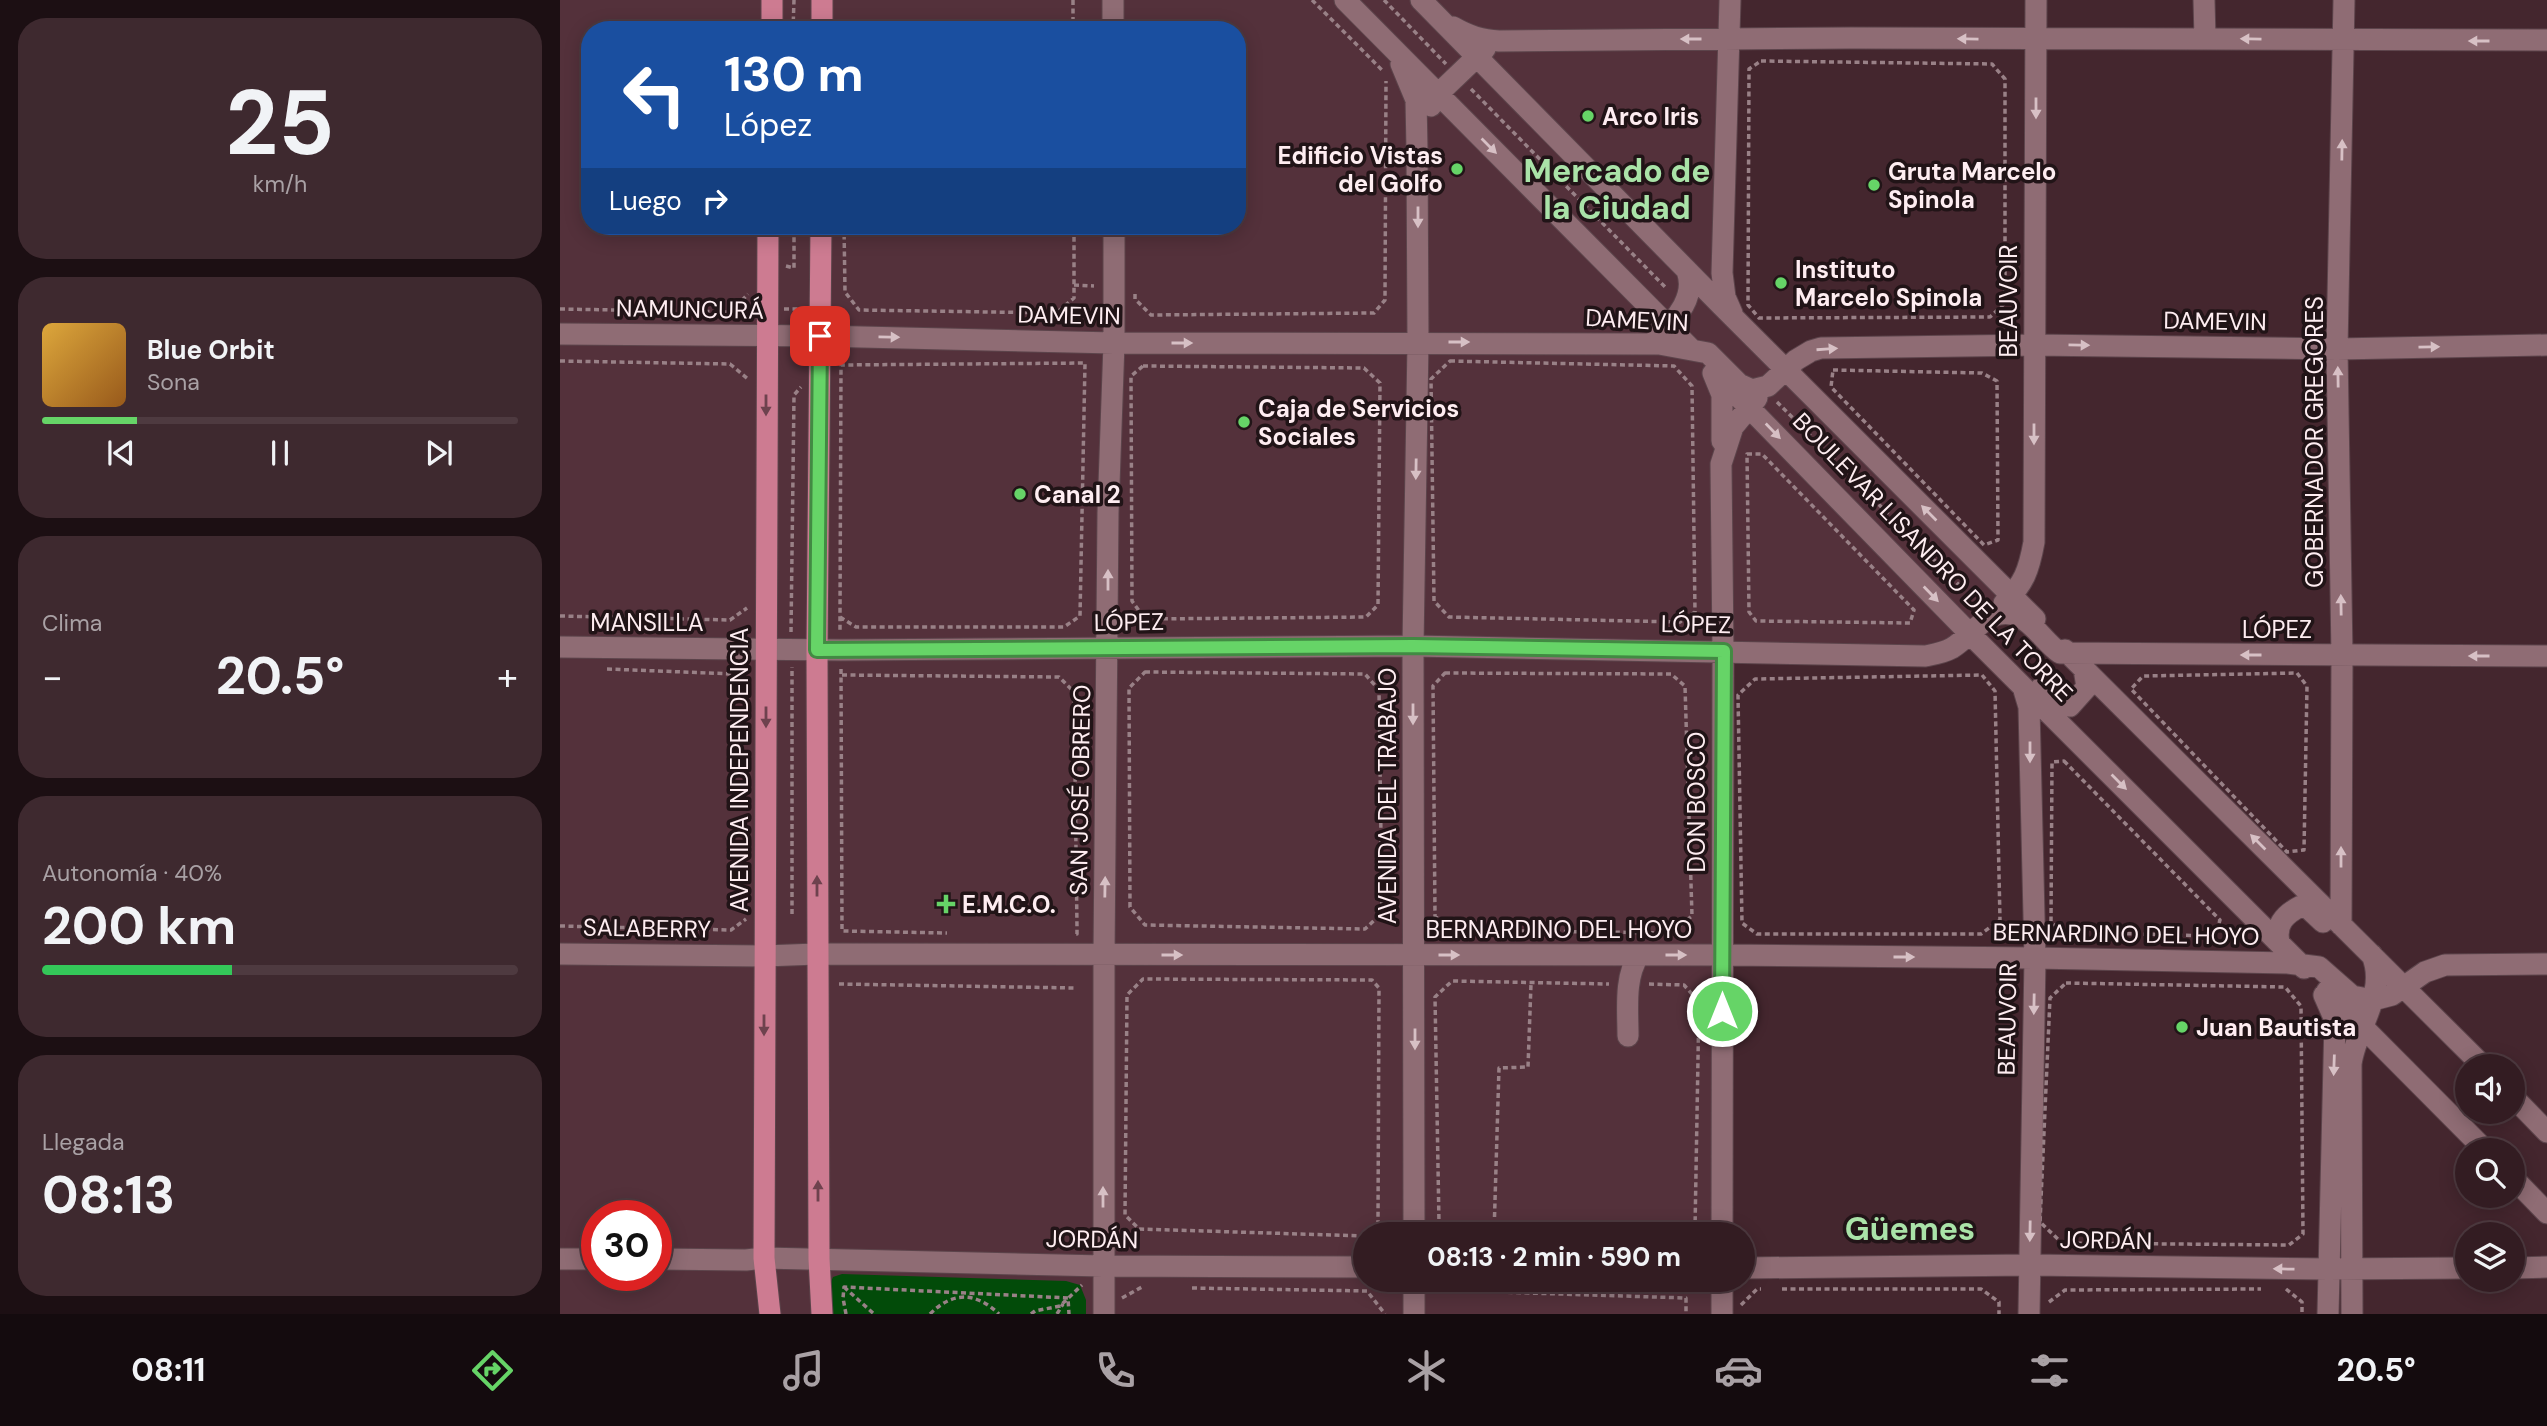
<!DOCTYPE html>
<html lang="es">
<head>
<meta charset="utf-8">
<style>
	:root { --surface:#331c22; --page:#3e292f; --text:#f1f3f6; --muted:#a9a1a5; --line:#4e3a40; --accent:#66d467 }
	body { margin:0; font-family:"DM Sans",sans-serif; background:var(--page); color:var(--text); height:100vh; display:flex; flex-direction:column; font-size:26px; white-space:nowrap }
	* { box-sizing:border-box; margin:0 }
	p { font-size:23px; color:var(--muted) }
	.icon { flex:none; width:38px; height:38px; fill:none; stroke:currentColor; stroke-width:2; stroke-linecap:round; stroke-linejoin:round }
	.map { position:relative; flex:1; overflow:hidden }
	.drawer { display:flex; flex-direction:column; gap:18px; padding:18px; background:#1c0f13; width:560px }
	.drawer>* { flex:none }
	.top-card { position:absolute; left:21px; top:21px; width:665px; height:214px; border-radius:28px; box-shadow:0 4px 18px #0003,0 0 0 2px var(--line); background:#1a4fa0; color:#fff; overflow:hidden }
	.buttons { position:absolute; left:1895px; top:1054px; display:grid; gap:14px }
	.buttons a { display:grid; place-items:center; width:70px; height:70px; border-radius:50%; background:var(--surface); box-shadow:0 4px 18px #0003,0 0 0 2px var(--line); font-size:35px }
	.speed { position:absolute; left:21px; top:1200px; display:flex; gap:14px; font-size:35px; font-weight:700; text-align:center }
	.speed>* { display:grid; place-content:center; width:91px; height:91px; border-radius:50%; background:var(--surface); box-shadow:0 4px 18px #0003,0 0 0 2px var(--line); line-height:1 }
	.speed .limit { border:10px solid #d22; background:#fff; color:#111 }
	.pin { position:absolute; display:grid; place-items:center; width:60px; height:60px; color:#fff; margin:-30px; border-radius:14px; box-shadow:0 4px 10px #0006 }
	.me { position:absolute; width:77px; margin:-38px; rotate:0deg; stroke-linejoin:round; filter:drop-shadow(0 0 5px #0008) }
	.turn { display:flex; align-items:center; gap:24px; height:147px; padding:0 28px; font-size:32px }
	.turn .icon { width:91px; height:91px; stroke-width:2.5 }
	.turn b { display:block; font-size:49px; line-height:60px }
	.then { display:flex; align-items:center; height:66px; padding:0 28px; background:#0003; gap:14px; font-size:26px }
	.big { font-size:52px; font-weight:700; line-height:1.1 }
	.drawer .tile { flex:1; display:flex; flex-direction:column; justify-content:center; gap:10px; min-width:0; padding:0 24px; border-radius:28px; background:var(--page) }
	.drawer .dial { align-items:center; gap:0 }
	.dial b { font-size:91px; line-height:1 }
	.song { display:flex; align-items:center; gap:21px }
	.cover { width:84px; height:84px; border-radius:10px; background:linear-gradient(135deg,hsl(40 70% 55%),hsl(30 70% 35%)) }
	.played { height:7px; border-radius:4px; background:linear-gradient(90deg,var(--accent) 20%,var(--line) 20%) }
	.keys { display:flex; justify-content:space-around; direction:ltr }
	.heat { display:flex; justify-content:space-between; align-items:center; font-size:38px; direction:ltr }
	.charge { height:10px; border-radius:5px; background:linear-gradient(90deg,#34c759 40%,var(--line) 0) }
	.trip { position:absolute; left:793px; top:1222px; width:402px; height:70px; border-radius:35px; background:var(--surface); box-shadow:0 4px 18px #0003,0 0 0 2px var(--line); font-weight:700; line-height:70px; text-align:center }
	.dock { display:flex; height:112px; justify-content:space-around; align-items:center; background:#140b0e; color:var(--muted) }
	.dock .icon { width:49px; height:49px }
	.dock .on { color:var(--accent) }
	.dock b { font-size:32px; color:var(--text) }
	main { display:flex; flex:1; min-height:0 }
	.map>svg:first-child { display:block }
	.built { fill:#54313b; fill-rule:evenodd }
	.park { fill:#024b09 }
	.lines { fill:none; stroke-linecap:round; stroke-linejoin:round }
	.minor-casing { stroke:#5c444b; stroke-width:23 }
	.major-casing { stroke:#5c444b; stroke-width:23 }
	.path { stroke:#998187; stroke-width:3.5; stroke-dasharray:5 3.5; stroke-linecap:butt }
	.minor { stroke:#8f6c74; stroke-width:21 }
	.major { stroke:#cd7b91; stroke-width:21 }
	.oneway { fill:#d7c0c5 }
	.oneway2 { fill:#6e424e }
	.route-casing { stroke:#428a43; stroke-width:18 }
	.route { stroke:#66d467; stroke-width:12 }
	.poi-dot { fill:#66d467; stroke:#211417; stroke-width:2.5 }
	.labels { text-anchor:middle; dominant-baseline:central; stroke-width:7; stroke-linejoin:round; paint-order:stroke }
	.poi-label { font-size:24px; font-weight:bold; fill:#feedf1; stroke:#211417; text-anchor:start }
	.street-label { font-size:24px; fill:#feedf1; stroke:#211417 }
	.district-label { font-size:32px; font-weight:bold; fill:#aae3a8; stroke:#211417 }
</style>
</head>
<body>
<main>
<section class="drawer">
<div class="tile dial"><b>25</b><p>km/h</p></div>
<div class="tile">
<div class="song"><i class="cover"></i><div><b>Blue Orbit</b><p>Sona</p></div></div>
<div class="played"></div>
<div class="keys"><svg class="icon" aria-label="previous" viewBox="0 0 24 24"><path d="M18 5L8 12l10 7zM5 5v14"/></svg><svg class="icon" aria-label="pause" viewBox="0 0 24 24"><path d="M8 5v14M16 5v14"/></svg><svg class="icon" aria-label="next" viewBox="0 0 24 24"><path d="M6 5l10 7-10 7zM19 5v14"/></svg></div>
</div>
<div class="tile"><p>Clima</p>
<div class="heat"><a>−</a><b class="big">20.5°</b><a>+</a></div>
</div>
<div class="tile"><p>Autonomía · 40%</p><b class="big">200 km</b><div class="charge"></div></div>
<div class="tile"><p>Llegada</p><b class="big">08:13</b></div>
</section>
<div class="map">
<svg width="1987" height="1314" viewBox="0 0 1987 1314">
	<rect width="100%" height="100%" fill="#44262e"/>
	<path class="built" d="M0,0H1170L1165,297L1452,596L1393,647L1164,651L1162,1234H805V1279H1162V1314H0ZM30,30H677V226H30ZM37,1216H96V1276H37Z"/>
	<path class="park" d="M282,1274L506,1281L520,1285L526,1300V1314H270L269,1287L273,1277Z"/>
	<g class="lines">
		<defs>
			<path id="minor" d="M553,0V30
				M785,0L1131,349
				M861,0L1161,305L1475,619
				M1170,0L1162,273L1165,297L1172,313
				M1644,0L1645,38
				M893,27C909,36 921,40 939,41L1291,38L1987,40
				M841,64L856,100L857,149L858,342L853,646L854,1234
				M871,106L878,94L925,49
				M0,334L260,336L554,343L1099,344L1148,353L1179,384L1192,390L1208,386L1236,360L1251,351L1261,348L1474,345L1777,349L1987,345
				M1098,334C1118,319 1136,295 1127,271
				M1153,373L1162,395V441
				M1166,384L1410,634L1744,968
				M1444,603C1464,584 1469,570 1474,542L1476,0
				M0,647L281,650L853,646L1365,656C1375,654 1383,653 1392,648C1413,635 1430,604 1458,616C1475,624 1485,643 1500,653L1987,656
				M1505,650L1923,1066
				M1463,687L1469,707L1475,958L1469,1314
				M1481,688L1495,701L1510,706L1527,687L1524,669
				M1781,925L1782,655L1777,349L1784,0
				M1719,942C1715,924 1725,914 1741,906L1748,908L1763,922
				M0,954L204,956L257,954L1162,955L1475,958L1728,963L1759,967L1792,996L1813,1000L1832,995L1865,972L1885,965L1987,964
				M1767,991L1925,1150
				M1764,995L1775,1020L1768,1314
				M1068,1036C1068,1010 1064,977 1079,955
				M1953,1097L1987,1132
				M1953,1178L1987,1213
				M1162,1234L1163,651L1161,464L1173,427L1197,398
				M0,1259H37
				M96,1259L186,1260L204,1258L543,1266L805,1267
				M1183,1268L1469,1265L1768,1269L1908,1268
				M1953,1268L1987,1267
				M544,1314V955L548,513L554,343V226
				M854,1314V1279
				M1162,1314V1279
				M1792,1314L1791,1064C1796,1027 1828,993 1812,955"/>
			<path id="major" d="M212,30V0
				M262,30V0
				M208,226L204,1258L210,1314
				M261,226L257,650L259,1259L262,1314"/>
		</defs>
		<use href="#minor" class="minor-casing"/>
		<use href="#major" class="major-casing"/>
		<path class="path" d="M513,0V30
			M752,0L823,71
			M824,0L886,64
			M233,30L234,0
			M1201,61L1432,64L1445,79V303L1430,317L1199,318L1188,305L1189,69Z
			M911,89L1107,289
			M284,226L285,292L299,310L496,313L514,298V226
			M226,266L234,268V226
			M514,285L534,286
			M575,294V299L591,315L814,313L825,300L826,81
			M0,309L171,312L188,294
			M224,309H241
			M0,361L170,364L188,379
			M890,361L1114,366L1132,386L1135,612L1120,622L889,617L874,601L871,379Z
			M583,366L804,368L820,383L818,605L806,617L585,619L572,601L571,376Z
			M1273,370L1422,373L1437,381L1438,540L1424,545L1271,387Z
			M1217,402L1403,589
			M1187,454H1202L1354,610L1350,623L1196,621L1189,612Z
			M1353,552L1367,537
			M0,616L170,620L187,608
			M280,617L296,627H504L520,616L525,363L281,365L280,617V633
			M231,632L234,395L241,387
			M47,669L174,674L186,684V687
			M281,669L282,931L387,933
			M585,672L805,674L819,690L822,913L805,929L585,925L570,907L569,688Z
			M885,673L1111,674L1125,686L1132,916L1110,933L891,930L875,916L873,686Z
			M1737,673L1747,686L1744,850L1727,852L1571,689L1583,676Z
			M282,675L499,677L514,692L517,928V934H514
			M1422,675L1435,691L1440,920L1421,934H1197L1182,923L1178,695L1195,679Z
			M1504,761L1660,920L1655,936L1501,932L1491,921L1492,762Z
			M232,914V667
			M0,926L171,930L186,919
			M1506,983L1725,987L1741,1006L1743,1234L1729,1245L1502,1243L1480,1222L1490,998Z
			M279,984L515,988
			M1089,984L1124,985L1139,1002L1135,1229L1126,1234
			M886,1234L879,1223L875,997L892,981L1049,984
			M934,1234L939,1068L968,1067L971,984
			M805,1236L579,1229L565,1215L567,995L583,979L812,980L819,988L818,1223L807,1234
			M284,1287L314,1314
			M632,1288L807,1291L825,1314
			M1222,1289H1421L1439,1302V1314
			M1726,1289L1742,1302V1314
			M874,1293V1290L1126,1298V1314
			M562,1298L582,1287
			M1489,1302L1505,1290L1701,1289
			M1181,1305L1197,1289H1201
			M286,1314L283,1298L284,1287L508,1298L509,1314
			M370,1314C393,1291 416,1292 439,1314
			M471,1314L475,1311L500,1306L522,1285
			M497,1314L503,1304"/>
		<use href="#minor" class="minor"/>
		<use href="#major" class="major"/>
	</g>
	<defs><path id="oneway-solid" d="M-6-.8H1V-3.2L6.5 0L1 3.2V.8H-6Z" transform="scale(1.75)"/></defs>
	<g class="oneway">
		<use href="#oneway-solid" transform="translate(1131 39) rotate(180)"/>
		<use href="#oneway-solid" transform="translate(1408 39) rotate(-179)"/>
		<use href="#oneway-solid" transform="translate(1691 39) rotate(-179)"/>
		<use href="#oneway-solid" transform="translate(1919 41) rotate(180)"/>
		<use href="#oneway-solid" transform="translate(1476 108) rotate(90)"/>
		<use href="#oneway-solid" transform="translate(929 146) rotate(45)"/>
		<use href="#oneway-solid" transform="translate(1782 150) rotate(-89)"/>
		<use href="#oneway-solid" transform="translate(858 217) rotate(90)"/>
		<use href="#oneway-solid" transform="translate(329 337) rotate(1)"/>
		<use href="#oneway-solid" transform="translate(899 342)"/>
		<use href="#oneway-solid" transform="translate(622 343)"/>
		<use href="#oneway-solid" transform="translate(1519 345) rotate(1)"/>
		<use href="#oneway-solid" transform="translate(1869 347) rotate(-1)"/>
		<use href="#oneway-solid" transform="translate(1267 349) rotate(-4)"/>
		<use href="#oneway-solid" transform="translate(1778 377) rotate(-91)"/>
		<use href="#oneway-solid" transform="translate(1213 431) rotate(46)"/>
		<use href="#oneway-solid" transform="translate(1474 434) rotate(90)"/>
		<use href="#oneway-solid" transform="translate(856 469) rotate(91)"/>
		<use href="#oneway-solid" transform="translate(1369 513) rotate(-135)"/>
		<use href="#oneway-solid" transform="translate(548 580) rotate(-90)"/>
		<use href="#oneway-solid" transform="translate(1371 594) rotate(46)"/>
		<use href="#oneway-solid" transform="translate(1781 605) rotate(-91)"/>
		<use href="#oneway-solid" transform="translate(1691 655) rotate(-180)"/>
		<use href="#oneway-solid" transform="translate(1919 656) rotate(-180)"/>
		<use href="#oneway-solid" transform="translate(853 714) rotate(90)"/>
		<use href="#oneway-solid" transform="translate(1470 752) rotate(90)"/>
		<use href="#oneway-solid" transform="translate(1559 782) rotate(45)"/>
		<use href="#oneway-solid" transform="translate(1698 842) rotate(-135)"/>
		<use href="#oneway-solid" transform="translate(1781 857) rotate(-90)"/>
		<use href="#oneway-solid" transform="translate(545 887) rotate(-89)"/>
		<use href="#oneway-solid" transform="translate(612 955)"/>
		<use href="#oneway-solid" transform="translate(889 955)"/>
		<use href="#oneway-solid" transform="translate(1116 955)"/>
		<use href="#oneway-solid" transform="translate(1344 957)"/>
		<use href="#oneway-solid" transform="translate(1474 1004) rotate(91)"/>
		<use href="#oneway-solid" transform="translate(855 1039) rotate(90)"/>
		<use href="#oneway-solid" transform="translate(1774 1065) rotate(92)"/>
		<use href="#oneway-solid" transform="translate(543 1197) rotate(-90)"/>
		<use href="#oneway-solid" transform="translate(1470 1231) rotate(91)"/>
		<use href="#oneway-solid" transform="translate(1724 1269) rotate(-179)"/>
	</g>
	<g class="oneway2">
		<use href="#oneway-solid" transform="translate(206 405) rotate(90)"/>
		<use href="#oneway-solid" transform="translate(206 717) rotate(90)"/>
		<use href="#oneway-solid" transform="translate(257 886) rotate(-90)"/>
		<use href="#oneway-solid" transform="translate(204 1025) rotate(90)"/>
		<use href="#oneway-solid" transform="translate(258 1191) rotate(-90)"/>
	</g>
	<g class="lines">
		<defs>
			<path id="route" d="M260,336L257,650L853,646L1164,651L1162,1011"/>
		</defs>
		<use href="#route" class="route-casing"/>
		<use href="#route" class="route"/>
	</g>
	<g class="poi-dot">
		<circle cx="1028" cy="116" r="7"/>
		<circle cx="897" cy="169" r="7"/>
		<circle cx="1314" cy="185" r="7"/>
		<circle cx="1221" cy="283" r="7"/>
		<circle cx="684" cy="422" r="7"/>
		<circle cx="460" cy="494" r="7"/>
		<path d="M382.5 893.5h7v7h7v7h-7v7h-7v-7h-7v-7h7z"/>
		<circle cx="1622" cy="1027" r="7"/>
	</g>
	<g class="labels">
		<g class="poi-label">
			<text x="1042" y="116">Arco Iris</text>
			<text x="883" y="155" text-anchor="end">Edificio Vistas<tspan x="883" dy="28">del Golfo</tspan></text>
			<text x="1328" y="171">Gruta Marcelo<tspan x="1328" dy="28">Spinola</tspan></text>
			<text x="1235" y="269">Instituto<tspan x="1235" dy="28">Marcelo Spinola</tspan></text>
			<text x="698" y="408">Caja de Servicios<tspan x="698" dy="28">Sociales</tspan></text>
			<text x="474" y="494">Canal 2</text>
			<text x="402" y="904">E.M.C.O.</text>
			<text x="1636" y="1027">Juan Bautista</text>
		</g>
		<g class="street-label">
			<text transform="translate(1448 301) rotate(-90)">BEAUVOIR</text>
			<text transform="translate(130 309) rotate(1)">NAMUNCURÁ</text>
			<text transform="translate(509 315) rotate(1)">DAMEVIN</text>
			<text transform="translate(1077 320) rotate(3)">DAMEVIN</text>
			<text transform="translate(1655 321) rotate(1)">DAMEVIN</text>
			<text transform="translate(1754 442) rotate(-90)">GOBERNADOR GREGORES</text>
			<text transform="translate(1373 557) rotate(46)">BOULEVAR LISANDRO DE LA TORRE</text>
			<text x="87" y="622">MANSILLA</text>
			<text transform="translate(569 622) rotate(-1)">LÓPEZ</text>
			<text transform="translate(1136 624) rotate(1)">LÓPEZ</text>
			<text x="1717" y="629">LÓPEZ</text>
			<text transform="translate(179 770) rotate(-90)">AVENIDA INDEPENDENCIA</text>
			<text transform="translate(520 790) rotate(-89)">SAN JOSÉ OBRERO</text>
			<text transform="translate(827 796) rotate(-90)">AVENIDA DEL TRABAJO</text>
			<text transform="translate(1136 802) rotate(-90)">DON BOSCO</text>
			<text transform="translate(87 928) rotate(1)">SALABERRY</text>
			<text x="999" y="929">BERNARDINO DEL HOYO</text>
			<text transform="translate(1566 934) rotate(1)">BERNARDINO DEL HOYO</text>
			<text transform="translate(1447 1019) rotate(-89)">BEAUVOIR</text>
			<text transform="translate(532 1239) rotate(1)">JORDÁN</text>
			<text transform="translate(1546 1240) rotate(1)">JORDÁN</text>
		</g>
		<g class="district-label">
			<text x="1057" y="171">Mercado de<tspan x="1057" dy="37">la Ciudad</tspan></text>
			<text x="1350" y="1229">Güemes</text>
		</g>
	</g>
</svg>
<div class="buttons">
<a><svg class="icon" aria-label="sound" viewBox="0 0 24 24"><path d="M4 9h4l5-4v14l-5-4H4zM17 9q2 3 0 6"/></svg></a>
<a><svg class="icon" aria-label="search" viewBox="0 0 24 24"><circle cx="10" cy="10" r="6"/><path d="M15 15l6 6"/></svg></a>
<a><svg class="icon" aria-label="layers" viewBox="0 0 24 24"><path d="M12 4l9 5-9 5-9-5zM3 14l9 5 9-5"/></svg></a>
</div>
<div class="speed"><div class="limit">30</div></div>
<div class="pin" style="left:260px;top:336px;background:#d93025"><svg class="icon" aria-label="arrive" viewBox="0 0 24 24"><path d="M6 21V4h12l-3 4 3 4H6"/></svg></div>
<svg class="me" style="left:1162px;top:1011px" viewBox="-20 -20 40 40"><circle r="17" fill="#66d467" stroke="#fff" stroke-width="3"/><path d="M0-11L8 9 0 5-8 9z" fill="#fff"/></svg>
<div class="trip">08:13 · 2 min · 590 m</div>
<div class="top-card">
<div class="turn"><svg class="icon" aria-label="left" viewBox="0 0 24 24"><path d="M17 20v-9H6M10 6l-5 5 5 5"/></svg><div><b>130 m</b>López</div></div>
<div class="then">Luego<svg class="icon" aria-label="right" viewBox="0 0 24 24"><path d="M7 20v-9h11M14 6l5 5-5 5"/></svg></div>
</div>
</div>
</main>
<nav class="dock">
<b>08:11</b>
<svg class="icon on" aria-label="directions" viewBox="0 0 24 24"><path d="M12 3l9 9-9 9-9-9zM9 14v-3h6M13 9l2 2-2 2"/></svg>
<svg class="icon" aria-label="music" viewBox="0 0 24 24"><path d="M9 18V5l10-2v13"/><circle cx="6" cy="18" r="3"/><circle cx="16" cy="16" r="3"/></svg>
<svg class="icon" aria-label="phone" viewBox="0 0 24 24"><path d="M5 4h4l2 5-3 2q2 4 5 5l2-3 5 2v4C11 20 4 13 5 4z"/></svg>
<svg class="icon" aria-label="climate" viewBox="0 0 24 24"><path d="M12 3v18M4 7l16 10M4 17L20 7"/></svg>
<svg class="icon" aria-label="car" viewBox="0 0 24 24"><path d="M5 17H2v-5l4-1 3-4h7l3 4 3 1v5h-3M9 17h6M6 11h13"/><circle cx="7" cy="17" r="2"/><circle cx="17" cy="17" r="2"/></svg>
<svg class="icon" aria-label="filters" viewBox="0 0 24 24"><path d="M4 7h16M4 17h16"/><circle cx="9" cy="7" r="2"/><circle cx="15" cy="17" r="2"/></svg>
<b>20.5°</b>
</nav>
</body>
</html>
